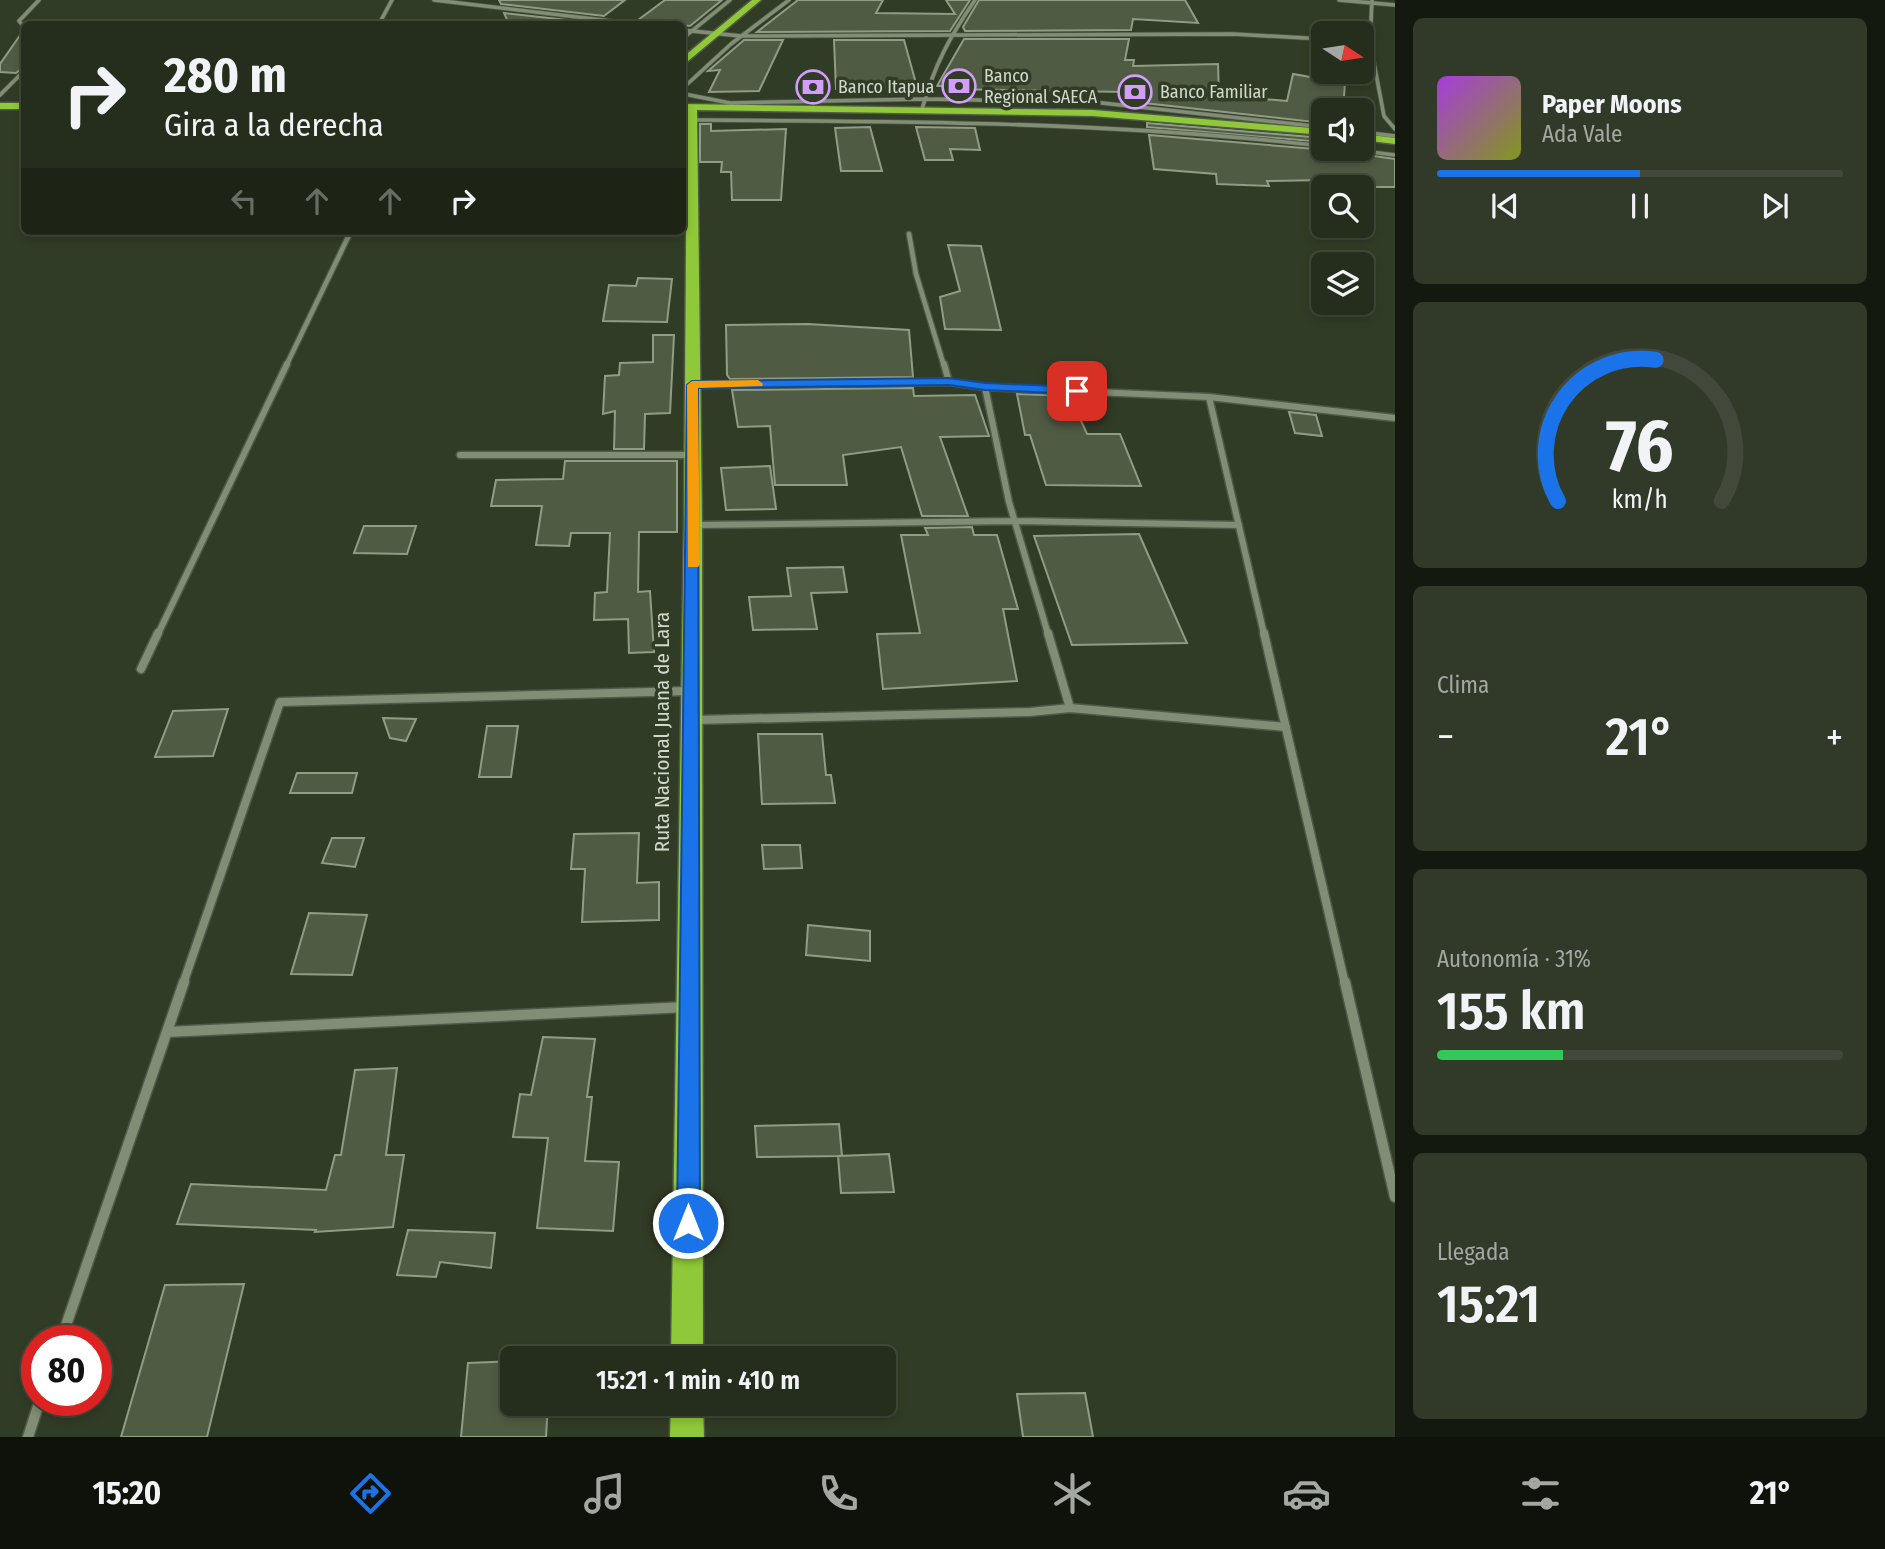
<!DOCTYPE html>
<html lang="es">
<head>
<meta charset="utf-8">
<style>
	:root { --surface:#252d1c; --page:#313929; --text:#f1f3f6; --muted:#a3a8a3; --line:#42493b; --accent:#1a73e8 }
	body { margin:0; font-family:"Fira Sans Condensed",sans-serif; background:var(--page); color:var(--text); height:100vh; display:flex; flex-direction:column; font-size:26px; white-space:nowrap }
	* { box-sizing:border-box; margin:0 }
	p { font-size:23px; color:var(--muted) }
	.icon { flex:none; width:38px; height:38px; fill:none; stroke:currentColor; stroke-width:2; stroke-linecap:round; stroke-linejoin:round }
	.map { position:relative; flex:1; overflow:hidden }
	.drawer { display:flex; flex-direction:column; gap:18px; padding:18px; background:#14190f; width:490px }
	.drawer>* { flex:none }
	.top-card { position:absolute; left:21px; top:21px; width:665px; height:214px; border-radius:10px; box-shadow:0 4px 10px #0003,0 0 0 2px var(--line); background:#252d1c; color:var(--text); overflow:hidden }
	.needle { width:46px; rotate:102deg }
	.controls { position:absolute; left:1311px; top:21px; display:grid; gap:14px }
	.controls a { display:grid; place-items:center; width:63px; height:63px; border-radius:10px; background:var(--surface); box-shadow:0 4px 10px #0003,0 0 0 2px var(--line); font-size:35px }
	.speed { position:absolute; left:21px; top:1325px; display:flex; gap:14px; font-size:35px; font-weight:700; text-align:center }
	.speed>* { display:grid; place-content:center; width:91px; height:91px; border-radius:50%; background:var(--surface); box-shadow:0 4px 10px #0003,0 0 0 2px var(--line); line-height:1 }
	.speed .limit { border:10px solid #d22; background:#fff; color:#111 }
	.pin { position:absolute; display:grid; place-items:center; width:60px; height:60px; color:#fff; margin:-30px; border-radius:14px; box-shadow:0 4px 10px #0006 }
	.me { position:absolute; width:77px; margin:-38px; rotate:0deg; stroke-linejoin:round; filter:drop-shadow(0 0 5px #0008) }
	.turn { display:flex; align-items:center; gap:24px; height:147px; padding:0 28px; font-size:32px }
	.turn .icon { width:91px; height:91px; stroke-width:2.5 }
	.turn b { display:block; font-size:49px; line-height:60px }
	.lanes { display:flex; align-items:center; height:66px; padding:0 28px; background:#0003; justify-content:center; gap:35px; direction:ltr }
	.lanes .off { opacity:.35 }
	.big { font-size:52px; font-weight:600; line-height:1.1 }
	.drawer .widget { flex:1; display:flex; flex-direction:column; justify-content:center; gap:10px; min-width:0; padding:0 24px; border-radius:10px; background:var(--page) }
	.drawer .dial { align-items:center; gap:0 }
	.dial svg { height:182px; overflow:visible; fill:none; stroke:var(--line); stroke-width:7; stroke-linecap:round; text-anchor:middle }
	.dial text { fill:var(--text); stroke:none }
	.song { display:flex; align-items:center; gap:21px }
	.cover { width:84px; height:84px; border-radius:10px; background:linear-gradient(135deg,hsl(280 70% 55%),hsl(70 70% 35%)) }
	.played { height:7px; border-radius:4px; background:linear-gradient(90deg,var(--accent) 50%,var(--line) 50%) }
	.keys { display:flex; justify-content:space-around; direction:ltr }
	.heat { display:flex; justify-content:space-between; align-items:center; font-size:38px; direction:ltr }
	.charge { height:10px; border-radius:5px; background:linear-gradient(90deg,#34c759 31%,var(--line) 0) }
	.trip { position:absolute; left:500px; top:1346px; width:396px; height:70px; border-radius:10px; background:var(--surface); box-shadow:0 4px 10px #0003,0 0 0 2px var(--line); font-weight:600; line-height:70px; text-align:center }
	.menu { display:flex; height:112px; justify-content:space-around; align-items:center; background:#0f120b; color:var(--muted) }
	.menu .icon { width:49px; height:49px }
	.menu .on { color:var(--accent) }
	.menu b { font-size:32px; color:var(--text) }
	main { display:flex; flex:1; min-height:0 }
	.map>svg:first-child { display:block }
	.building { fill:#505b44; stroke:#909c84; stroke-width:2 }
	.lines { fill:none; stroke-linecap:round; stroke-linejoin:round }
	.street-far4-casing { stroke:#505947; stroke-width:5 }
	.street-far3-casing { stroke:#505947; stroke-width:7 }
	.street-far2-casing { stroke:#505947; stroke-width:9 }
	.street-far1-casing { stroke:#505947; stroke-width:11 }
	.street-casing { stroke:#505947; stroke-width:13 }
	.highway-casing { stroke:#505947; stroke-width:3 }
	.street-far4 { stroke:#818d75; stroke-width:3.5 }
	.street-far3 { stroke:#818d75; stroke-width:4.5 }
	.street-far2 { stroke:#818d75; stroke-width:6 }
	.street-far1 { stroke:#818d75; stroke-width:8 }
	.street { stroke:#818d75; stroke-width:10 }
	.highway { fill:#8fc838; fill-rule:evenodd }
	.route { fill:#1a73e8; stroke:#114b97; stroke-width:2 }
	.slow { fill:#f59e0b }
	.labels { text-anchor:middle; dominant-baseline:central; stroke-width:7; stroke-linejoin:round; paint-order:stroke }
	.far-poi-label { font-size:18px; fill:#d2d9cc; stroke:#313c26; text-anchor:start }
	.street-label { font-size:21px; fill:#d2d9cc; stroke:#313c26 }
</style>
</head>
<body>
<main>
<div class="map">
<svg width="1395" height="1437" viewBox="0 0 1395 1437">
	<rect width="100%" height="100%" fill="#313c26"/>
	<path class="building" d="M499,0H625L604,16L501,4Z
		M665,0H722L690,26L638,20Z
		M798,0H883L876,13L955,14L946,0H970L950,31L757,32Z
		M979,0H1185L1198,23L1133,19L1131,30L965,31L963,27Z
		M504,13L595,23L509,24Z
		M23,31L24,67L16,73L0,72V64Z
		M964,39H1129L1125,60H1134L1133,66L1218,64L1219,95L1287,101L1293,74L1345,83L1343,110H1323V123L1144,103L1143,96L1127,94V92L946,89L947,86H937Z
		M744,40H783L759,91L709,92L720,70L708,71Z
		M834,40H904L917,87L836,89Z
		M1147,123L1323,138V142L1147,127Z
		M700,124H711V131L786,129L781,200H732L731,172H721L722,162H700Z
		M870,127L882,171H841L835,128Z
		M916,127L975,128L980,150L950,149L953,160H925Z
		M1149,135L1340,151L1395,159V187H1327L1325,180L1267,181L1269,186L1217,184L1216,174L1154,169Z
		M948,245L981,246L1001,330L945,329L940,297L960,291Z
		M638,278L672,279L667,322L603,321L609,285L636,286Z
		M808,324L909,330L913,377L730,379L727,375L726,325Z
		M653,335H674L670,413L645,414L644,449H614L615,411L603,414L605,376L619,375L620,363L653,362Z
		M913,388L914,396L975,395L989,436L940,437L968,516H922L901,447L843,455L847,485H775L770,426L738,427L732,390Z
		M1017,394L1070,396L1087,434H1120L1141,486L1046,485L1030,435H1025Z
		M1289,412L1316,415L1322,436L1295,433Z
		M565,461H677V532H639L638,592L650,591L654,652L629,653L628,619L594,620L595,593L607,592L610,533H571L569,546L536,545L542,506H491L496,480L563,479Z
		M770,466L776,509L726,510L721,468Z
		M364,526H416L407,554L354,553Z
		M972,527L974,535H997L1018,609H1003L1017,681L883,689L877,634L920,633L901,535H928L925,528Z
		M1139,534L1187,643L1072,645L1034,536Z
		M843,567L847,592L811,593L817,629L753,630L749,597L791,596L787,568Z
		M228,709L213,756L155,757L173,711Z
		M383,718L416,719L406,741L390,738Z
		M487,726H518L511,777H479Z
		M758,734H822L826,775H831L835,803L762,804Z
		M297,773H357L352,793H290Z
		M639,833L637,883L659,882V920L582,922L585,869H571L574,834Z
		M332,838H364L355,867L322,863Z
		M762,845H800L802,868L764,869Z
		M309,913L367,915L352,975L291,974Z
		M808,925L870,931V961L806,955Z
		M543,1037L595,1039L587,1097H592L585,1161L619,1162L613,1231L537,1228L548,1138L513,1137L520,1094L531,1095Z
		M397,1068L386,1155H404L393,1227L315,1232L316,1230L177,1224L191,1184L326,1190L335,1155H341L355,1070Z
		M839,1124L842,1156L757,1157L755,1126Z
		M889,1154L894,1192L841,1193L838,1156Z
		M408,1230L495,1233L491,1268L440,1262L436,1277L397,1275Z
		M244,1284L207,1437H121L165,1285Z
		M513,1361V1404H548L546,1437H461L468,1363Z
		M1085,1393L1093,1437H1023L1017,1394Z"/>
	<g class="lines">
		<defs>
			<path id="street-far4" d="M434,0L636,24
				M1339,0L1395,5
				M1372,0L1370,42L1384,116L1395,129
				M379,24L392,0
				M24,27L19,21L39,0
				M682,30L741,36L1232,34L1323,39
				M682,39L730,0
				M682,89L731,44L789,0
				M682,90L684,94L730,103L925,99L1093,102L1323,127
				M0,95L24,71
				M922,109C935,64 949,38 975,0
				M693,120C904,121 1113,122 1323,146
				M1362,132L1395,136
				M1347,149L1395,155"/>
			<path id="street-far3" d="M909,234L916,274L944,366
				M286,366L351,231"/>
			<path id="street-far2" d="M944,364L949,382
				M693,385L949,382L985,387L1009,502L1048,634
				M985,387L1209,397L1395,418
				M1209,397L1264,634
				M460,455H692
				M694,525L1016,521L1239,525
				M158,634L287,364"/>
			<path id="street-far1" d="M1264,633L1345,984
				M141,669L158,633
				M1070,708L1286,727
				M695,720L1030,712L1070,708L1048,633
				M183,984L280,702L688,691"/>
			<path id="street" d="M1345,982L1395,1197
				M167,1032L686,1007
				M61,1340L184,982
				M28,1437L40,1400"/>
			<path id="highway" d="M752,0H761L682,66V58Z
				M0,103H24V109H0Z
				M682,104L1093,110L1323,129V135L1093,116L697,110L702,525L703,1358H671L684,525L687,110H682Z
				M1362,134L1395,138V144L1362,140Z
				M671,1404H703L704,1437H670Z"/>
		</defs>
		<use href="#street-far4" class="street-far4-casing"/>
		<use href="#street-far3" class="street-far3-casing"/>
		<use href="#street-far2" class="street-far2-casing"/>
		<use href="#street-far1" class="street-far1-casing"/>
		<use href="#street" class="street-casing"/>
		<use href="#highway" class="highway-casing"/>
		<use href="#street-far4" class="street-far4"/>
		<use href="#street-far3" class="street-far3"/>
		<use href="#street-far2" class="street-far2"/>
		<use href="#street-far1" class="street-far1"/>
		<use href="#street" class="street"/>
		<use href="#highway" class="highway"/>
	</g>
	<path class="route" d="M949,378L985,383L1077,387L1083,391L1077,394L985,390L949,385L698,388L700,1223L696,1231L688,1234L681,1231L677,1223L687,385L692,381Z"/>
	<path class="slow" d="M758,380L763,384L762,386L698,388L700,564L698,567H688L687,385L692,381Z"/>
	<defs>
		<symbol id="bank-ring" viewBox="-11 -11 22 22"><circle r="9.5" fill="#313c26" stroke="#d29dfd" stroke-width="1.5"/><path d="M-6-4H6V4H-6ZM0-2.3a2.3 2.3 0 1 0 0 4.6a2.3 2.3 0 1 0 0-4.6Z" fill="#d29dfd"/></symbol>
	</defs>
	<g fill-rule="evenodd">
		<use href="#bank-ring" x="940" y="67" width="38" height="38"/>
		<use href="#bank-ring" x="794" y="68" width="38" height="38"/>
		<use href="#bank-ring" x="1116" y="73" width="38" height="38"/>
	</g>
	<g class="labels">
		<g class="far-poi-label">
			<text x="984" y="76">Banco<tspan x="984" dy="21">Regional SAECA</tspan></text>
			<text x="838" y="87">Banco Itapua</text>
			<text x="1160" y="92">Banco Familiar</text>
		</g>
		<g class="street-label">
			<text transform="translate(662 732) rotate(-90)">Ruta Nacional Juana de Lara</text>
		</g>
	</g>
</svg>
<div class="controls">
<a><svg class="needle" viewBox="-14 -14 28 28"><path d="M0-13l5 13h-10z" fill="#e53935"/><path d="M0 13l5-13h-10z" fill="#a3a8a3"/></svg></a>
<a><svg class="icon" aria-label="sound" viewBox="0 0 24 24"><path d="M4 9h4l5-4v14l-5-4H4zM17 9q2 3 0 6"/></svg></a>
<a><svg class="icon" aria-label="search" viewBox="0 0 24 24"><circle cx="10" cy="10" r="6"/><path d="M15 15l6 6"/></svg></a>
<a><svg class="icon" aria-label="layers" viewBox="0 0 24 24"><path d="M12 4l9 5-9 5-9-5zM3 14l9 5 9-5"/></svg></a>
</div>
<div class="speed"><div class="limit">80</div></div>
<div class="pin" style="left:1077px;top:391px;background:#d93025"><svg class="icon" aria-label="arrive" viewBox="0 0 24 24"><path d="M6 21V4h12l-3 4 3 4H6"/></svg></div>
<svg class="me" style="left:688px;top:1223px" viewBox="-20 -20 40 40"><circle r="17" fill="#1a73e8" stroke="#fff" stroke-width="3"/><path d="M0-11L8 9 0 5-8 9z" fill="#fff"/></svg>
<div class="trip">15:21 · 1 min · 410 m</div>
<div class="top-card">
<div class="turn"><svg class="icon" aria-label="right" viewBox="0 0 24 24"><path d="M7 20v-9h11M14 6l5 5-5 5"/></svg><div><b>280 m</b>Gira a la derecha</div></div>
<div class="lanes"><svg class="icon off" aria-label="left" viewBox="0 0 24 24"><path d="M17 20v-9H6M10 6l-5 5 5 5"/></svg><svg class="icon off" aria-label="ahead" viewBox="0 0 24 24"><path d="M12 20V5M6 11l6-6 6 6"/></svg><svg class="icon off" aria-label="ahead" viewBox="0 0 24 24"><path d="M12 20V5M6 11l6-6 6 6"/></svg><svg class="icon" aria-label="right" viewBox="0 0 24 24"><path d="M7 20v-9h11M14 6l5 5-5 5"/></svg></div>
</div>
</div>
<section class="drawer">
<div class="widget">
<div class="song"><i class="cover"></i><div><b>Paper Moons</b><p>Ada Vale</p></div></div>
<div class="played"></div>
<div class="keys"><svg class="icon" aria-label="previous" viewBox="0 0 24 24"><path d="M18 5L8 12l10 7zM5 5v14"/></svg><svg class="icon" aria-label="pause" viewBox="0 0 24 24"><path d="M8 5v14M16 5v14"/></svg><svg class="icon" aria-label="next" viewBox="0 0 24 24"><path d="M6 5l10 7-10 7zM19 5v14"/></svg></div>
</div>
<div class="widget dial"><svg viewBox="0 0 100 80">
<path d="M14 69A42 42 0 1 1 86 69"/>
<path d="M14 69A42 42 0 0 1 57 7" stroke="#1a73e8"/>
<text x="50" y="56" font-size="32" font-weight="700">76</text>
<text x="50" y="72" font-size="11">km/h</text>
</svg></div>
<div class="widget"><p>Clima</p>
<div class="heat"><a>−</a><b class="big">21°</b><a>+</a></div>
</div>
<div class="widget"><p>Autonomía · 31%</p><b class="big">155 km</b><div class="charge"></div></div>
<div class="widget"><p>Llegada</p><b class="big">15:21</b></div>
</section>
</main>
<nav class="menu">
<b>15:20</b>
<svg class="icon on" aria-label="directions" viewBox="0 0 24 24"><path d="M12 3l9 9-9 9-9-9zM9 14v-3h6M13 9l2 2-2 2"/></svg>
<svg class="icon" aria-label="music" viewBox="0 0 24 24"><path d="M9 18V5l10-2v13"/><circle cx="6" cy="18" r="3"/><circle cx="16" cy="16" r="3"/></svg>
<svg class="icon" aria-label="phone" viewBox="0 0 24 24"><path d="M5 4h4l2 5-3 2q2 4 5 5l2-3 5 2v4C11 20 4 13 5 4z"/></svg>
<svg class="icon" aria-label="climate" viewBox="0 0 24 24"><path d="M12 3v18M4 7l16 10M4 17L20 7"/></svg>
<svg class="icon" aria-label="car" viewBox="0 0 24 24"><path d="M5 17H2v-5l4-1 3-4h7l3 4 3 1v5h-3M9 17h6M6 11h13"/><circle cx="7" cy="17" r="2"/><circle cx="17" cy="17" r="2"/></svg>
<svg class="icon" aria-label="filters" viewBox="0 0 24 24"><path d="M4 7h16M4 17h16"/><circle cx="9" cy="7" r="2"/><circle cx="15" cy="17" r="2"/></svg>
<b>21°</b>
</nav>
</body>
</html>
